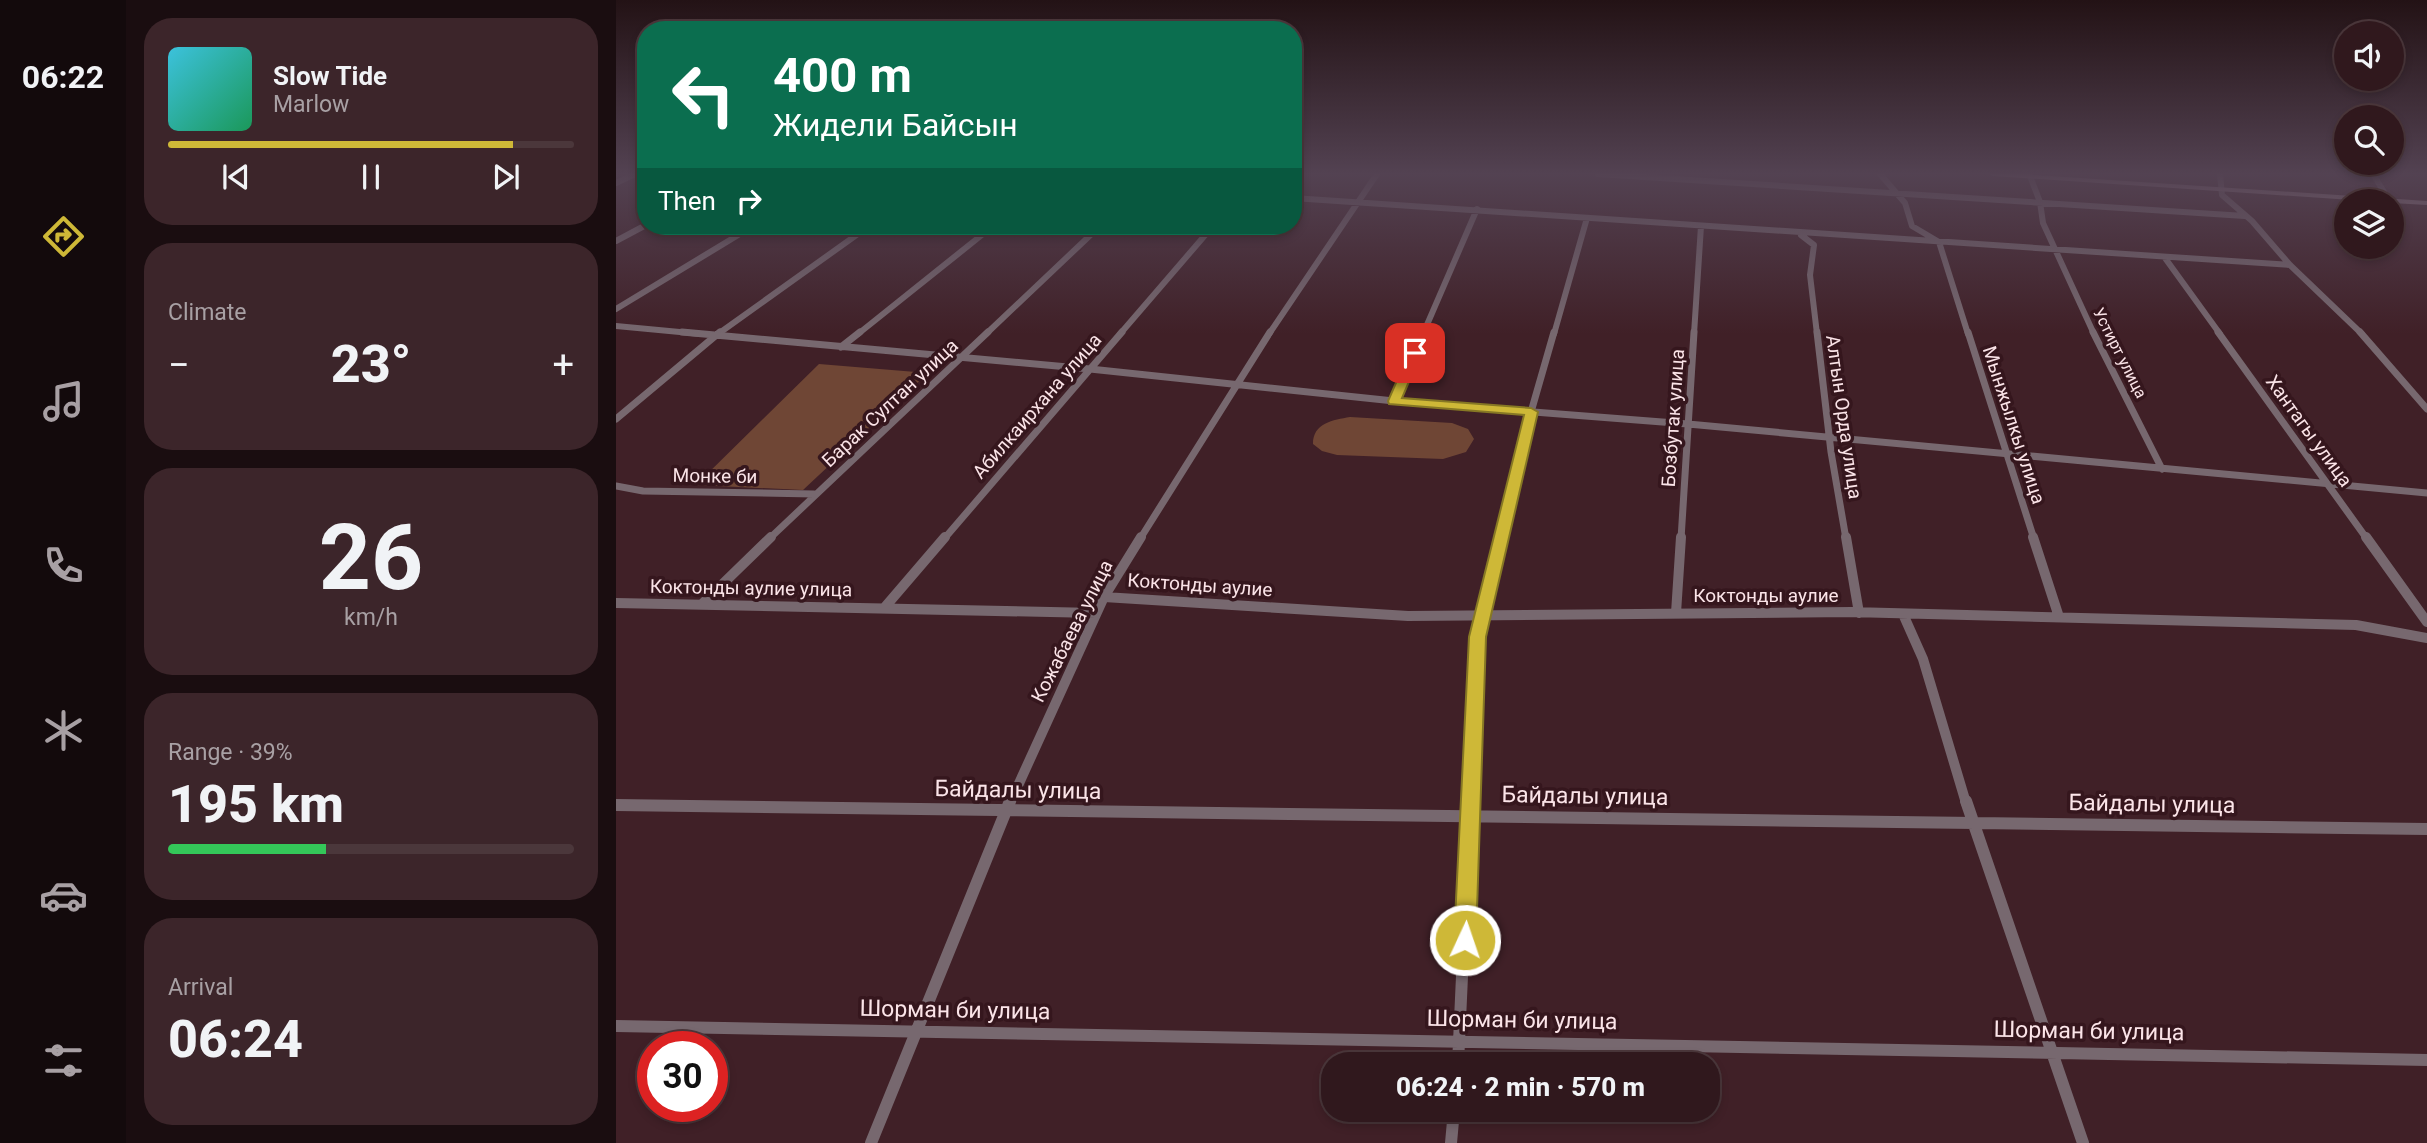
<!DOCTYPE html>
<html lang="en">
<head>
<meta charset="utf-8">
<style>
	:root { --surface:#30181d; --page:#3c252a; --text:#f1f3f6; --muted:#a8a0a4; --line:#4b373b; --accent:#ceb837 }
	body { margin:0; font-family:Roboto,sans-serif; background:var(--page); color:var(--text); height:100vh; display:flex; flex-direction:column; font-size:26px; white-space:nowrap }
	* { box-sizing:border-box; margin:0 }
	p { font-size:23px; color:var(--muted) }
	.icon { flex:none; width:38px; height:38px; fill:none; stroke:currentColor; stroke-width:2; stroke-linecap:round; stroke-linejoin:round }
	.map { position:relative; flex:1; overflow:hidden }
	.sheet { display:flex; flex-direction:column; gap:18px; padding:18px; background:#1a0d10; width:490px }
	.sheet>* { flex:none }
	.top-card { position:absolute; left:21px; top:21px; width:665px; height:214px; border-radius:28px; box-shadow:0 4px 10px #0003,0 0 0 2px var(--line); background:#0b6e4f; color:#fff; overflow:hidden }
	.buttons { position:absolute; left:1718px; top:21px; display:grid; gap:14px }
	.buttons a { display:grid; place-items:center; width:70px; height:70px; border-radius:50%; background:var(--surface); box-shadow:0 4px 10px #0003,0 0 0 2px var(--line); font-size:35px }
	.speed { position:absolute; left:21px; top:1031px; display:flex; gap:14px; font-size:35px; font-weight:700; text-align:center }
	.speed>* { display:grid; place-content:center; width:91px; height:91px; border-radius:50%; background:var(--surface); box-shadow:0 4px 10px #0003,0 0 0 2px var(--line); line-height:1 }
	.speed .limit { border:10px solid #d22; background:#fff; color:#111 }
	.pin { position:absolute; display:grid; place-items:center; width:60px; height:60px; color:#fff; margin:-30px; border-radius:14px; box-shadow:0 4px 10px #0006 }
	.me { position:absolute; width:77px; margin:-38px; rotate:3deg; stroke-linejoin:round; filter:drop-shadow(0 0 5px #0008) }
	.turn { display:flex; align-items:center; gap:24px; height:147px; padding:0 21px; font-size:32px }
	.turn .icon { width:91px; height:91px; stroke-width:2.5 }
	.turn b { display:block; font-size:49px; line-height:60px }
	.then { display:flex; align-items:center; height:66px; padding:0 21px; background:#0003; gap:14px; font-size:26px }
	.big { font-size:52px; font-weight:800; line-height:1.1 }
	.sheet .card { flex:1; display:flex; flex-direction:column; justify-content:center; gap:10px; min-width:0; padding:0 24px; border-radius:28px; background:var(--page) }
	.sheet .dial { align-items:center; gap:0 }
	.dial b { font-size:91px; line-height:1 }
	.song { display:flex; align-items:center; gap:21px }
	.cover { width:84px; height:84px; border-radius:10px; background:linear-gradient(135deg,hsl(190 70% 55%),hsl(150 70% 35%)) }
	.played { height:7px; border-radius:4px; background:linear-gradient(90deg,var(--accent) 85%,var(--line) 85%) }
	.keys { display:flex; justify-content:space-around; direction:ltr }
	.heat { display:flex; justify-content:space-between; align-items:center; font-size:38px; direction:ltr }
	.charge { height:10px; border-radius:5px; background:linear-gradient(90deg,#34c759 39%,var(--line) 0) }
	.trip { position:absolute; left:705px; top:1052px; width:399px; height:70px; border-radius:28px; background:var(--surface); box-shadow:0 4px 10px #0003,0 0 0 2px var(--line); font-weight:800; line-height:70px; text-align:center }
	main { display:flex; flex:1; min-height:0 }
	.menu { display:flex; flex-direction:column; width:126px; justify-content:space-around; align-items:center; background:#130a0c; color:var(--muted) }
	.menu .icon { width:49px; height:49px }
	.menu .active { color:var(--accent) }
	.menu b { font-size:32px; color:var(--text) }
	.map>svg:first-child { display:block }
	.green { fill:#6f4635 }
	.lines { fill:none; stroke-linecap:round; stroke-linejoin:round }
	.minor-far3 { stroke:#77686f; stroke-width:6 }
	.minor-far2 { stroke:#77686f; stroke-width:7 }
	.minor-far1 { stroke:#77686f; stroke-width:10 }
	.minor { stroke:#77686f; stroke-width:12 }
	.secondary { fill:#a38a95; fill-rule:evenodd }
	.route { fill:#ceb837; stroke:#867824; stroke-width:2 }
	.labels { text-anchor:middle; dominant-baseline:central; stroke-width:7; stroke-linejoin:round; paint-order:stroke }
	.far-street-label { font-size:16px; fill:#fbe4e8; stroke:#35161d }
	.street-label { font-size:19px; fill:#fbe4e8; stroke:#35161d }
	.near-street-label { font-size:23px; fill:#fbe4e8; stroke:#35161d }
</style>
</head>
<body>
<main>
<nav class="menu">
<b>06:22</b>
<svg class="icon active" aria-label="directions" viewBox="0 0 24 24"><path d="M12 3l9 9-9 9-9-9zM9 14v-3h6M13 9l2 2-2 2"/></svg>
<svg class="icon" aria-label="music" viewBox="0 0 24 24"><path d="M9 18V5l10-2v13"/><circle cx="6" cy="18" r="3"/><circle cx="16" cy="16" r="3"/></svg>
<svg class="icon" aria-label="phone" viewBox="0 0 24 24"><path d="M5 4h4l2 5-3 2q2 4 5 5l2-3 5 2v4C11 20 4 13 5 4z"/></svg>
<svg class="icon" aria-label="climate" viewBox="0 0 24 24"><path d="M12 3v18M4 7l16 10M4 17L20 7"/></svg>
<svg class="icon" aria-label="car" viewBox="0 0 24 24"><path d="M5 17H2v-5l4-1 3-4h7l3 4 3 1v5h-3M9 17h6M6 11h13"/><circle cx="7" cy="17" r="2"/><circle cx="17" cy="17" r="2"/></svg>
<svg class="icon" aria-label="filters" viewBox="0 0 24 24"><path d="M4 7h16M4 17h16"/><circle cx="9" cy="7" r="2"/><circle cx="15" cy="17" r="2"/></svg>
</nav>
<section class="sheet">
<div class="card">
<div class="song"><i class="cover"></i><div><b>Slow Tide</b><p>Marlow</p></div></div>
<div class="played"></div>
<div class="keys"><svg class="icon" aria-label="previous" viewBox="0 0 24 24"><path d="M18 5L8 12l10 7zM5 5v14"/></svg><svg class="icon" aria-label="pause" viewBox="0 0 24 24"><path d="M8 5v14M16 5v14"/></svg><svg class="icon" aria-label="next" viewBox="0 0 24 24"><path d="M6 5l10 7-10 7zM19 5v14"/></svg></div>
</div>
<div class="card"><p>Climate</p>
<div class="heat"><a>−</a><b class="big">23°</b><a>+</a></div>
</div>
<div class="card dial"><b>26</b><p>km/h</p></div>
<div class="card"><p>Range · 39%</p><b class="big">195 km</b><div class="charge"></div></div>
<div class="card"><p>Arrival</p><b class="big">06:24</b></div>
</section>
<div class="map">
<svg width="1811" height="1143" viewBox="0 0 1811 1143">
	<rect width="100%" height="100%" fill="#402027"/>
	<path class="green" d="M203,364L312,373L187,490L80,485Z
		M734,417L836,423L852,429L858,439L850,452L827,459L721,455L706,451L697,444C697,423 717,420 734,417Z"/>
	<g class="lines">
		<path class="minor-far3" d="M982,174L1629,216
			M1264,174L1289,203L1296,226L1323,242L1352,334
			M1604,174L1606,195L1636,221L1674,265L1746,334
			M1757,174L1768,192
			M1414,176L1424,202L1427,223L1478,334
			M0,183L19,174
			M677,198L1674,265
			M1185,235L1198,245L1194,275L1201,334
			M0,241L30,225
			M1549,258L1604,334
			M0,309L137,226
			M0,326L85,334
			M102,334L253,226
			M242,334L377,226
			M370,334L484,226
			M504,334L597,226
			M653,334L761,174
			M807,334L861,209
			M938,334L971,218
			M1078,334L1085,226"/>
		<path class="minor-far2" d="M66,332L474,369L778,401L1072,424L1811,493
			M1201,332L1215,452L1230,539
			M1352,332L1418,539
			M1477,332L1546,469
			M1602,332L1751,539
			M1744,332L1811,409
			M225,347L244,332
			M778,401L808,332
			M0,419L104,332
			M0,486L27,491L198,494
			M153,539L372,332
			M328,539L506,332
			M524,539L654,332
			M885,539L915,412L938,332
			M1065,539L1078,332"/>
		<path class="minor-far1" d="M1230,537L1243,613
			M1417,537L1443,617
			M1750,537L1811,622
			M488,597L792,616L1235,612L1740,625L1811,638
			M0,603L480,613
			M86,604L155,537
			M269,607L329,537
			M1060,613L1065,537
			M1287,614L1307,659L1350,803
			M394,803L488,597L525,537
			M854,803L862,637L886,537"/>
		<path class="minor" d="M1350,801L1467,1143
			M0,805L1811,829
			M0,1026L1811,1060
			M842,1064L854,801
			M255,1143L394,801
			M835,1143L838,1110"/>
		<path class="secondary" d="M1373,174H1405L1811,201V205L1776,203V201H1751L1377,176Z"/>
	</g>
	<linearGradient id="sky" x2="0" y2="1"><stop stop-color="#231215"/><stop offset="0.52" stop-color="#534252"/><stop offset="1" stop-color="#534252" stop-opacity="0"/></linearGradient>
	<rect width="1811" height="334" fill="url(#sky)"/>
	<path class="route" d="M799,349L805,353L786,398L915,408L922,412L870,637L860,940L857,948L849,951L841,948L838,940L853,637L908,415L773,404L772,401L793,353Z"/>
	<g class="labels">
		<g class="far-street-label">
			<text transform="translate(1504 353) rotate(63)">Устирт улица</text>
		</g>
		<g class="street-label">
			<text transform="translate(274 403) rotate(-43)">Барак Султан улица</text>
			<text transform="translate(421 406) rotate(-49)">Абилкаирхана улица</text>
			<text transform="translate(1228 417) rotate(82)">Алтын Орда улица</text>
			<text transform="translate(1057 418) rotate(-86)">Бозбутак улица</text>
			<text transform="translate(1398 425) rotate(72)">Мынжылкы улица</text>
			<text transform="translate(1693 431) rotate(54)">Хантагы улица</text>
			<text transform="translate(99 476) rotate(1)">Монке би</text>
			<text transform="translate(584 585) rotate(4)">Коктонды аулие</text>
			<text transform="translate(135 588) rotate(1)">Коктонды аулие улица</text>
			<text x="1150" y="595">Коктонды аулие</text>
			<text transform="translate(456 631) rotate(-63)">Кожабаева улица</text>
		</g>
		<g class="near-street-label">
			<text transform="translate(402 790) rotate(1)">Байдалы улица</text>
			<text transform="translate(969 796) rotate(1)">Байдалы улица</text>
			<text transform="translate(1536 804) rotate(1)">Байдалы улица</text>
			<text transform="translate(339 1010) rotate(1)">Шорман би улица</text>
			<text transform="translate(906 1020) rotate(1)">Шорман би улица</text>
			<text transform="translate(1473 1031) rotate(1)">Шорман би улица</text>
		</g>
	</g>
</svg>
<div class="buttons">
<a><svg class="icon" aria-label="sound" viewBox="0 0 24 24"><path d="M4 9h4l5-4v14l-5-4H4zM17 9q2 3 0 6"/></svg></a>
<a><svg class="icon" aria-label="search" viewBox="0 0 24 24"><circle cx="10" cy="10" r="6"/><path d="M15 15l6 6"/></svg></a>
<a><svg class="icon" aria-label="layers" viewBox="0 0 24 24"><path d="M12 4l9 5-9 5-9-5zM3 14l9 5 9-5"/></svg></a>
</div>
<div class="speed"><div class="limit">30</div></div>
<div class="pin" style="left:799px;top:353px;background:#d93025"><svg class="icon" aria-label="arrive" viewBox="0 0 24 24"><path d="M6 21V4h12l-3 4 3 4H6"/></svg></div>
<svg class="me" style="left:849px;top:940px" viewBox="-20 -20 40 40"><circle r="17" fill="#ceb837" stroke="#fff" stroke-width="3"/><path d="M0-11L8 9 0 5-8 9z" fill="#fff"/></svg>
<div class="trip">06:24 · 2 min · 570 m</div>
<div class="top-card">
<div class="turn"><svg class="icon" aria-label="left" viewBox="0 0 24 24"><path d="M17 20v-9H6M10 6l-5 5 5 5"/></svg><div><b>400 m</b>Жидели Байсын</div></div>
<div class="then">Then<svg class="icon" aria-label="right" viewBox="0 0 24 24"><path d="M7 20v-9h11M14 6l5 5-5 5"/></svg></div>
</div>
</div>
</main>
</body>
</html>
